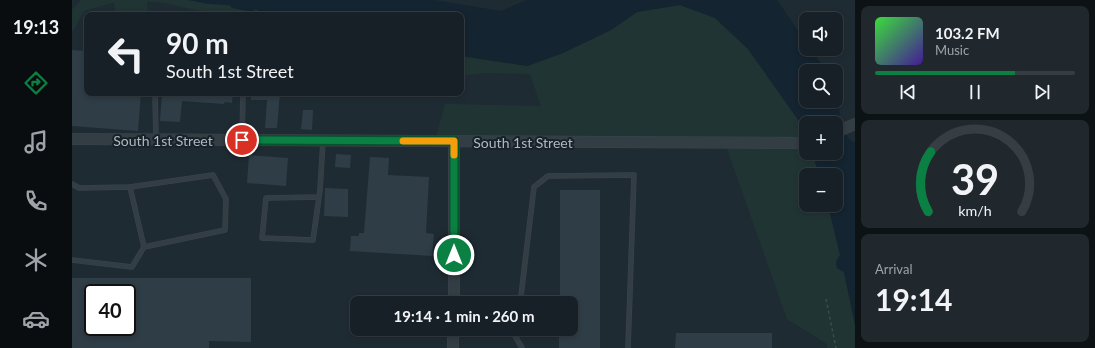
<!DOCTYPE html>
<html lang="en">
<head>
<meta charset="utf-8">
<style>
	:root { --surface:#172026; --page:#20282e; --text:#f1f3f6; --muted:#9ea3a7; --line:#363e43; --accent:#0b8043 }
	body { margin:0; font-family:Lato,sans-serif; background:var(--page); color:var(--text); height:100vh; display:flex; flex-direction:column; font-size:15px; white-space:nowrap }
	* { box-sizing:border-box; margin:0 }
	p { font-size:13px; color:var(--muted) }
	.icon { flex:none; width:22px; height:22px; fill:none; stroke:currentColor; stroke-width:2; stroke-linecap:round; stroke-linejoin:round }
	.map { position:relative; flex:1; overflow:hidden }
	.drawer { display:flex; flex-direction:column; gap:6px; padding:6px; background:#0d1215; width:240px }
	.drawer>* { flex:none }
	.hud { position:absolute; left:12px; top:12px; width:380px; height:84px; border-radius:8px; box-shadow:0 2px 6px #0003,0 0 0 1px var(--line); background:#172026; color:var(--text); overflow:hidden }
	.fabs { position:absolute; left:727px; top:12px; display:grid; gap:8px }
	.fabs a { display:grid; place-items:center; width:44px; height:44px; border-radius:8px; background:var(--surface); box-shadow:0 2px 6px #0003,0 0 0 1px var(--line); font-size:20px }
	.speed { position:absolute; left:12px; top:284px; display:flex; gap:8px; font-size:20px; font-weight:700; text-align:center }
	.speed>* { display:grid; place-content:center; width:52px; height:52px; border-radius:50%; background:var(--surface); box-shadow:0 2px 6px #0003,0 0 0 1px var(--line); line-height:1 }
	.speed .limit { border:2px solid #111; border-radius:6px; background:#fff; color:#111 }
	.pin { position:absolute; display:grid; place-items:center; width:34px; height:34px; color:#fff; margin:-17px; border:2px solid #fff; border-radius:50%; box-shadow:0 1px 4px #0007 }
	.me { position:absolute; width:44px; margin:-22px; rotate:0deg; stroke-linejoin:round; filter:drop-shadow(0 0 3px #0008) }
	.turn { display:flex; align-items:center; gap:14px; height:84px; padding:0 16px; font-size:18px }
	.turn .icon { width:52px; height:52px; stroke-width:2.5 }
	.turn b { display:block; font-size:28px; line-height:34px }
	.big { font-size:30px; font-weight:700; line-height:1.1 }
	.drawer .widget { flex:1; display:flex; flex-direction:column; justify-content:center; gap:6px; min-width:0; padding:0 14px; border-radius:8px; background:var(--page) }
	.drawer .dial { align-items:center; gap:0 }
	.dial svg { height:104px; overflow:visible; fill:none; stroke:var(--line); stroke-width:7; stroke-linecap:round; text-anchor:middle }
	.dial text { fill:var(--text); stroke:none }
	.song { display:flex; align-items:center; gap:12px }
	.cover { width:48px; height:48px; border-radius:6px; background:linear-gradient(135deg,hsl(120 70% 55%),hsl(260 70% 35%)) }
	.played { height:4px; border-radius:2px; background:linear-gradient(90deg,var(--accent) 70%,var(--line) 70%) }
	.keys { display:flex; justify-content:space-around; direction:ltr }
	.trip { position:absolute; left:278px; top:296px; width:228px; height:40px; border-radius:8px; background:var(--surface); box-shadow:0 2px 6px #0003,0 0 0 1px var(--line); font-weight:700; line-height:40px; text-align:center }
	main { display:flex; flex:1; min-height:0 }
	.dock { display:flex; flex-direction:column; width:72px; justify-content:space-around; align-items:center; background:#090d0f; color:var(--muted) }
	.dock .icon { width:28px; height:28px }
	.dock .current { color:var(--accent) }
	.dock b { font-size:18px; color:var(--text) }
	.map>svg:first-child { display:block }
	.green { fill:#213434 }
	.water { fill:#142430 }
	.building { fill:#2f3d47; fill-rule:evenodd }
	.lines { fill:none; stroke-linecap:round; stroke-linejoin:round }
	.service-casing { stroke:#3c454e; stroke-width:5.5 }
	.tertiary-casing { stroke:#3c454e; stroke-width:12 }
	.path { stroke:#3a4d4c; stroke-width:1.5; stroke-dasharray:3 3; stroke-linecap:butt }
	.service { stroke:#333d44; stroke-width:4.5 }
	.tertiary { stroke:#333d44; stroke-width:11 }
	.route-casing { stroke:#07532c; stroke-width:10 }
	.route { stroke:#0b8043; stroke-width:7 }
	.slow { stroke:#f59e0b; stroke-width:7 }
	.labels { text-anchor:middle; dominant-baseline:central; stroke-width:4; stroke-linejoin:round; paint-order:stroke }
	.street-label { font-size:14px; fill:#acb8c2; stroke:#182128 }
</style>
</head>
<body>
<main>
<nav class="dock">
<b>19:13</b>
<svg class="icon current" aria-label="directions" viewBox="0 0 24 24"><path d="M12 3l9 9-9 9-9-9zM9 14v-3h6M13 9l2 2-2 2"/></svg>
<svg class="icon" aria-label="music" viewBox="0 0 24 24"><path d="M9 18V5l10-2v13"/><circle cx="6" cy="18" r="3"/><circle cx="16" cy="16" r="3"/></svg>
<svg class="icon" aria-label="phone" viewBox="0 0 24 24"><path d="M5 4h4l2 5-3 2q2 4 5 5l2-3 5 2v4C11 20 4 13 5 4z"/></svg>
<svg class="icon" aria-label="climate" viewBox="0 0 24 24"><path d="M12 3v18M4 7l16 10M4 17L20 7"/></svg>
<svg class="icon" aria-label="car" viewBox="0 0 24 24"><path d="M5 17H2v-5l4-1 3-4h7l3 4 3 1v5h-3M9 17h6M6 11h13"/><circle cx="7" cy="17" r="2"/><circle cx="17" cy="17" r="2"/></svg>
</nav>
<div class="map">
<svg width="783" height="348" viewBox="0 0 783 348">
	<rect width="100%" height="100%" fill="#1f2b33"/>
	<path class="green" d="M9,0H116L182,9L197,15C171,15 146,14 120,9C105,7 91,0 75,2L76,15H44L42,2L13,11L0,32V10Z
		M608,5L643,18L676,49L734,131V153H746L741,155L747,175H734V205H756L768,255L764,262L765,268L772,272L783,325V348H755V344L715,319L653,143L364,138L373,104L469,106L458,74L413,73L389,76V56L455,66L491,53L539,30L565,12Z"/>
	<path class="water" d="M116,0H362L429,11L454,0H705L734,42V49H739L754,71H734V101H764V96L768,113L767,117L763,120L777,139L783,143V325L772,272L765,268L764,262L768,255L756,205H764V175H747L741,155L764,153V123H734V131L676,49L643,18L608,5L565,12L539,30L491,53L455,66L389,56V15H197L183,9L181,12L160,8L157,5L136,4Z"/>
	<path class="building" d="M0,50L15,51V93H69L66,131L0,126Z
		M90,93H161L160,103L153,102L152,104L110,101L108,122L88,121Z
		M179,93H208L205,128H193L195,100H179Z
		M231,110H241L240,130L229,129Z
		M264,154L279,155L278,168L263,167Z
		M177,155L216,158L214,186L175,183Z
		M298,157L317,158L316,175L357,177L354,233L362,234L360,256L278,251L279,236H287V233H292Z
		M253,188L276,189V217L252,216Z
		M488,190H528V348H487V329H499V303H488Z
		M0,278H179V342L137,341V348H0ZM21,293H55V327H21Z
		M604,333H700V348H603Z"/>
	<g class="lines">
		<defs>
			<path id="service" d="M83,93L84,140
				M170,139L171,93
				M0,184L7,188L58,187L141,175L154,199L153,230L72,247L60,267L0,260
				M58,187L72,247
				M247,197L194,198L190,238L241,240L248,190L251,141
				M440,303L449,296L462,187L476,176L562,175L556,348
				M439,329L450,348"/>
			<path id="tertiary" d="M764,132L783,124
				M0,139L734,143
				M382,303V141
				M381,348V329"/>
		</defs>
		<use href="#service" class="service-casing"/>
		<use href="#tertiary" class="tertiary-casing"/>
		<path class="path" d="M754,299L764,348"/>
		<use href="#service" class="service"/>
		<use href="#tertiary" class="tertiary"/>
	</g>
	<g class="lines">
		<defs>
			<path id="route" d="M170,140L382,141V255"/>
		</defs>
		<use href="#route" class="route-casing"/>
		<use href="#route" class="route"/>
		<path class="slow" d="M331,141H382V155"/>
	</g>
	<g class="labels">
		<g class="street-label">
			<text x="91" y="140">South 1st Street</text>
			<text x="451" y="142">South 1st Street</text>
		</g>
	</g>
</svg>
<div class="fabs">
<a><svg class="icon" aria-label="sound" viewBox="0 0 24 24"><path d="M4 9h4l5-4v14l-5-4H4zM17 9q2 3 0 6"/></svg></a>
<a><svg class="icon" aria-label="search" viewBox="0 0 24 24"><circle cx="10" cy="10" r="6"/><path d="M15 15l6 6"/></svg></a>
<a>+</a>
<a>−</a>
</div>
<div class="speed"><div class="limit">40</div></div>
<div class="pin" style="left:170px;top:140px;background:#d93025"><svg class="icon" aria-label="arrive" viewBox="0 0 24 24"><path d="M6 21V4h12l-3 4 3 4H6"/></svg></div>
<svg class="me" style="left:382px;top:255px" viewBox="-20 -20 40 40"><circle r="17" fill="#0b8043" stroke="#fff" stroke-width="3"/><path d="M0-11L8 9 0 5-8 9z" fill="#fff"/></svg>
<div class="trip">19:14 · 1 min · 260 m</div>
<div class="hud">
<div class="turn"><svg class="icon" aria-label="left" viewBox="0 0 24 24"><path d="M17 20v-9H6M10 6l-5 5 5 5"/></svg><div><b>90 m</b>South 1st Street</div></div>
</div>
</div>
<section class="drawer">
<div class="widget">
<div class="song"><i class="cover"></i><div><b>103.2 FM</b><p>Music</p></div></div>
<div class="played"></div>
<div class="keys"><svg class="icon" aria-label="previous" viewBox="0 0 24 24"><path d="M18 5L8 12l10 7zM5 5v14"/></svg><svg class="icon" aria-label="pause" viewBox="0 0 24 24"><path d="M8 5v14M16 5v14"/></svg><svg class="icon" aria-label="next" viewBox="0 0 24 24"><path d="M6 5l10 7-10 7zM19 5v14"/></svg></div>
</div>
<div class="widget dial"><svg viewBox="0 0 100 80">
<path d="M14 69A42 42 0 1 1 86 69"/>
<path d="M14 69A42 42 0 0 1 16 23" stroke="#0b8043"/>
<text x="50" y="56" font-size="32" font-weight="700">39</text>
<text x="50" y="72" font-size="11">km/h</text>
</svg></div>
<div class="widget"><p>Arrival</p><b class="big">19:14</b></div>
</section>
</main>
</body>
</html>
